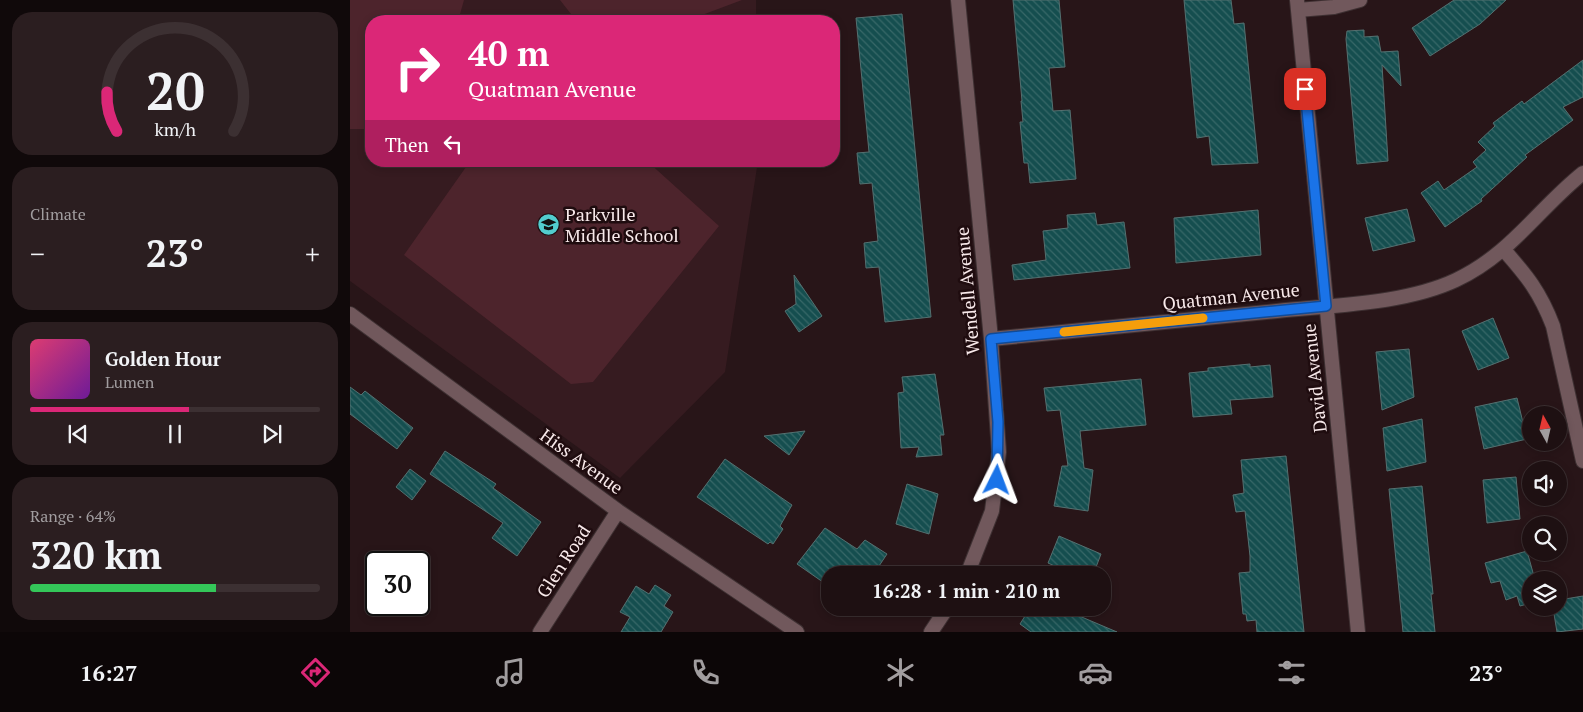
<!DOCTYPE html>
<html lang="en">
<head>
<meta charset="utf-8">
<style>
	:root { --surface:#1e1012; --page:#2b1e20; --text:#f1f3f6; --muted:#a19d9f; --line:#3c3032; --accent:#db2777 }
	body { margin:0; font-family:"PT Serif",serif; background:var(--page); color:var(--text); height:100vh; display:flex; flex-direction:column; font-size:19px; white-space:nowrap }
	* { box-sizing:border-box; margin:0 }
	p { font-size:16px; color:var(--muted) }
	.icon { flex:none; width:28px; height:28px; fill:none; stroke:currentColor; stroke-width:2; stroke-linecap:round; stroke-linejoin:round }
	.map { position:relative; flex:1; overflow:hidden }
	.sheet { display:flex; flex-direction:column; gap:12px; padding:12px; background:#10090a; width:350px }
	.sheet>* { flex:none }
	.guide { position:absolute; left:15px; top:15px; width:475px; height:152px; border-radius:20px; box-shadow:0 2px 8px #0003,0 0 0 1px var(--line); background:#db2777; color:#fff; overflow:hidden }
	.needle { width:32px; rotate:352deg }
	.controls { position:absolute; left:1172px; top:406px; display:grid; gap:10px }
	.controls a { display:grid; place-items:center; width:45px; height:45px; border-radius:50%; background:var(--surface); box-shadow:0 2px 8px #0003,0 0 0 1px var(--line); font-size:25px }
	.speed { position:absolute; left:15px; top:551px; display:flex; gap:10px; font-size:25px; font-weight:700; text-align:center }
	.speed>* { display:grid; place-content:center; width:65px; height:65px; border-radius:50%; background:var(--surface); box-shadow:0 2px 8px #0003,0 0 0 1px var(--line); line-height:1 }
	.speed .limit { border:2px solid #111; border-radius:8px; background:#fff; color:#111 }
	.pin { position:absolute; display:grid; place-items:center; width:42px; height:42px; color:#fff; margin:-21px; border-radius:10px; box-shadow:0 2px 8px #0006 }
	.me { position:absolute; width:55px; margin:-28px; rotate:3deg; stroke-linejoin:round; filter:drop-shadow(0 0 4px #0008) }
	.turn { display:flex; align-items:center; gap:18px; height:105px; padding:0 20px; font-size:22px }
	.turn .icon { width:65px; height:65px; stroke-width:2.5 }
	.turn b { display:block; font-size:35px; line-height:42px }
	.then { display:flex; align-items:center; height:48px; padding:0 20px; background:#0003; gap:10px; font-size:19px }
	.big { font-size:38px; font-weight:700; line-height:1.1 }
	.sheet .tile { flex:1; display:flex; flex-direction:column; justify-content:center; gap:8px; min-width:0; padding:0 18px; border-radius:20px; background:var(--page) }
	.sheet .dial { align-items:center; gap:0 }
	.dial svg { height:130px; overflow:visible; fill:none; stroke:var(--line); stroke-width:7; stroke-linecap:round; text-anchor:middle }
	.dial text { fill:var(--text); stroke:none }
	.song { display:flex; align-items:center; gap:15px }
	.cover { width:60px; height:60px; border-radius:8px; background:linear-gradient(135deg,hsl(340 70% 55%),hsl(280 70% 35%)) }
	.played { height:5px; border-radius:2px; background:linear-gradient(90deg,var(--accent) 55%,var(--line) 55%) }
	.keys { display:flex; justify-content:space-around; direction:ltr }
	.heat { display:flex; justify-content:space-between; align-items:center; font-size:28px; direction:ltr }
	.charge { height:8px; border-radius:4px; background:linear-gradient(90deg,#34c759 64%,var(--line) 0) }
	.trip { position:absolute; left:471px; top:566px; width:290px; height:50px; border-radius:20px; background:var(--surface); box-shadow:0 2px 8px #0003,0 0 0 1px var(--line); font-weight:700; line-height:50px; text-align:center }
	.menu { display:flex; height:80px; justify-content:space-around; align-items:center; background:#0c0607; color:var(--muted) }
	.menu .icon { width:35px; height:35px }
	.menu .active { color:var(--accent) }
	.menu b { font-size:22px; color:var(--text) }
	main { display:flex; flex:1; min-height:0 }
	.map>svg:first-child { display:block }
	.built { fill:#361b20 }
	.green { fill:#4d242c }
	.building { fill:url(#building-back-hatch); stroke:#547070 }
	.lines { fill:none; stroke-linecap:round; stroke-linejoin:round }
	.minor-casing { stroke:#3e3032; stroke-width:16 }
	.minor { stroke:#71585c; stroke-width:14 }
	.route-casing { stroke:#114b97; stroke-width:12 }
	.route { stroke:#1a73e8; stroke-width:9 }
	.slow { stroke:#f59e0b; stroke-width:9 }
	.labels { text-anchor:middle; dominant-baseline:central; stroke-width:5; stroke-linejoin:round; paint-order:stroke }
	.poi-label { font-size:18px; fill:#f8e9ea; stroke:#1f0c0f; text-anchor:start }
	.street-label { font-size:18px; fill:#f8e9ea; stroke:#1f0c0f }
</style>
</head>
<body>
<main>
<section class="sheet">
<div class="tile dial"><svg viewBox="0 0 100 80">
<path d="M14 69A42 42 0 1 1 86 69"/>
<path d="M14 69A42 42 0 0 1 8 45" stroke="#db2777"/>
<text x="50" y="56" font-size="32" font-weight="700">20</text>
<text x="50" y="72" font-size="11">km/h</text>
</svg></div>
<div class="tile"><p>Climate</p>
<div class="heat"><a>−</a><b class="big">23°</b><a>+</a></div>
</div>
<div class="tile">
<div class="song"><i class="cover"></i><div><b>Golden Hour</b><p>Lumen</p></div></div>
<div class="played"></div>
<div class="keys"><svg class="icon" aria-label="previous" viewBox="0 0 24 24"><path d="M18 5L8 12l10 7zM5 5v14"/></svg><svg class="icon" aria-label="pause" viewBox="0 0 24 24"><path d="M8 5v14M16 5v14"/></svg><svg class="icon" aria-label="next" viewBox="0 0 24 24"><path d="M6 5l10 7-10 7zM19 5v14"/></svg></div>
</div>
<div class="tile"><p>Range · 64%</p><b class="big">320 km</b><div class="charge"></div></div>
</section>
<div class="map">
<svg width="1233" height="632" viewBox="0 0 1233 632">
	<defs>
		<pattern id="building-back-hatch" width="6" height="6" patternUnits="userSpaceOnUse" patternTransform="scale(1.25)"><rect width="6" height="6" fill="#154e4f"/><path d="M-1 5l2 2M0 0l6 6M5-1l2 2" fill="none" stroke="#386868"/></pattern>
	</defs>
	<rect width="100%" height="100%" fill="#281518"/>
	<path class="built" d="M0,0H406V21H21V161H408L375,372L270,478L0,281Z"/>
	<path class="green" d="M0,0H114L108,21H21V129H0Z
		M210,0H392L336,21H266L221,14Z
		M128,161H297L369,226L243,382L221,384L54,255L116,167Z"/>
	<path class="building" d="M663,0H709L715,67L699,68L703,111L720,110L726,179L680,183L678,163H674L670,122H673L671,101H672Z
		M834,0H881L884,24L894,23L908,163L862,165L859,136L847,138Z
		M1104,0H1156L1130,24L1080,56L1062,28Z
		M552,14L581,317L535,322L529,267L516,268L514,243L528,241L522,183L510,184L507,153L519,152L506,18Z
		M1014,30V37L1028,36L1031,52L1048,51L1051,86L1032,65L1038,161L1007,164L996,39L997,31Z
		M1233,60V97L1213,107L1223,120L1175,155L1177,157L1131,199L1132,201L1095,227L1071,193L1088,181L1094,190L1127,167L1123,162L1136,150L1128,142L1145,126L1143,123L1172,101L1174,104Z
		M1057,209L1065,241L1023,251L1015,218Z
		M908,210L911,255L826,263L824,218Z
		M745,213L747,225L774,222L780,268L664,280L662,265L696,260L693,231L718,228L717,215Z
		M444,275L472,316L449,332L435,311L446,304Z
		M1143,318L1159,358L1128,370L1112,331Z
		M1059,349L1064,397L1032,410L1026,352Z
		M900,364V367L920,365L923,397L880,400L882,414L843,417L839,373L858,371V368Z
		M585,374L594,435H590L592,455L566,457L569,447L551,448L548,393L554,392L552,377Z
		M791,379L796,425L730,431L734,468L743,470L738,511L704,506L712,466H718L710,410L697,411L694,388Z
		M0,387L11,395L15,391L63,428L47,449L0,414Z
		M1167,398L1177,439L1134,449L1125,407Z
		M1072,419L1076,462L1037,471L1033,428Z
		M455,431L439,455L414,436Z
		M95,451L146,484L143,488L191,522L167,556L142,538L153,523L80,474Z
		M936,456L954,632H907L906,620L897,621L896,614H893L889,573L900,572V556L895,511L886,512L883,495L894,493L891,460Z
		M375,459L442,505L430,526L433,529L423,544L420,542L418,544L347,497Z
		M60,469L76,481L62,500L46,487Z
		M1166,477L1170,519L1137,523L1133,480Z
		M557,484L588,494L579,534L546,524Z
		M1072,486L1083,594H1081L1085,632H1053L1039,489Z
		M475,528L507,549L515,540L537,554L529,566L542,574L480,575V587L447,564Z
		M709,536L751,554L743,575H706L709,568L698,563Z
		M1177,551L1185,580H1181V603L1170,606L1167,596L1156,600L1150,581L1141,583L1135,563Z
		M305,585L321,595L314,606L323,612L311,632H271L280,617L270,612L286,586L299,594Z
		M1233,596V629L1207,632L1203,608H1209V600Z
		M680,608H730L727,615L767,632H681L670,624Z"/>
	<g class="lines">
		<defs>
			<path id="minor" d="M608,0L641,339L649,452L642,511L617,575
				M947,0L1008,632
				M948,10L984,7L1010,0
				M1154,250C1177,276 1190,292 1203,326L1233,461
				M0,314L268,511L447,632
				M641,339C736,330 832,320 927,311C984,305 1055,304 1106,280C1161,254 1188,209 1233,173
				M190,632L268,511
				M581,632L597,608"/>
		</defs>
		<use href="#minor" class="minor-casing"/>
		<use href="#minor" class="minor"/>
	</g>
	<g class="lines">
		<defs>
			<path id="route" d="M647,480L648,422L641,339L976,306L955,89"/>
		</defs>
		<use href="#route" class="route-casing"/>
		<use href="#route" class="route"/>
		<path class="slow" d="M714,332L853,318"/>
	</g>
	<defs>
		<symbol id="school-disc" viewBox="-11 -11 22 22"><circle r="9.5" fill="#52cdce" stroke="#1f0c0f"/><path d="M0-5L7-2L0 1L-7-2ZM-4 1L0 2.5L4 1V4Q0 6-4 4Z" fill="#111"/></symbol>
	</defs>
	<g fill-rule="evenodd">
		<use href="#school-disc" x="186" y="212" width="25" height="25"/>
	</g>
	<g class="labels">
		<g class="poi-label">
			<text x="215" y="214">Parkville<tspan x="215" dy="21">Middle School</tspan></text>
		</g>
		<g class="street-label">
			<text transform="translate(617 291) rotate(-95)">Wendell Avenue</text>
			<text transform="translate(881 296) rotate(-6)">Quatman Avenue</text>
			<text transform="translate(964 378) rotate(-96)">David Avenue</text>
			<text transform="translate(232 461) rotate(36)">Hiss Avenue</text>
			<text transform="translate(213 561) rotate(-57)">Glen Road</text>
		</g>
	</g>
</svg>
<div class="controls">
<a><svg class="needle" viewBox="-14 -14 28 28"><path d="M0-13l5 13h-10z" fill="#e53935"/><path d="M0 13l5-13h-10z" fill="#a19d9f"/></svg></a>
<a><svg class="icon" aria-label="sound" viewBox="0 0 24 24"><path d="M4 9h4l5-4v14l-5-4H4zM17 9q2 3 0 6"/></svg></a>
<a><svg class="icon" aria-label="search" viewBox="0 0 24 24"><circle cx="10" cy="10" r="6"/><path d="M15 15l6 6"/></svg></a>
<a><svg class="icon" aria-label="layers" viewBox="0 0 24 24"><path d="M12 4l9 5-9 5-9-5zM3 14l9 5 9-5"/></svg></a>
</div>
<div class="speed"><div class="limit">30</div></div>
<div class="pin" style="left:955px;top:89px;background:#d93025"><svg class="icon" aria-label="arrive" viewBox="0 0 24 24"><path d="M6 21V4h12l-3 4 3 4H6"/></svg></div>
<svg class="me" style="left:647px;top:480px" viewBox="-20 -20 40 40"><path d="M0-17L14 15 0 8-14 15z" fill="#1a73e8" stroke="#fff" stroke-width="4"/></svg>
<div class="trip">16:28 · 1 min · 210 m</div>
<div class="guide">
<div class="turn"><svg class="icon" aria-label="right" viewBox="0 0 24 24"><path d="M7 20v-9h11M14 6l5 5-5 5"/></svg><div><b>40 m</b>Quatman Avenue</div></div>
<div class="then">Then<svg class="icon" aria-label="left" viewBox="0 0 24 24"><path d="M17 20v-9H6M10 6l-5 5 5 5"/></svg></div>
</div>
</div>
</main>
<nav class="menu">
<b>16:27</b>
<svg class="icon active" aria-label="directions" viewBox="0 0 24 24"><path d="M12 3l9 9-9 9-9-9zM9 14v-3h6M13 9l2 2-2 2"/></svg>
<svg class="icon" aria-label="music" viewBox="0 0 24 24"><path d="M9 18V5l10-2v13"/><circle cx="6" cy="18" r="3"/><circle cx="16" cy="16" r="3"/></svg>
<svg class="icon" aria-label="phone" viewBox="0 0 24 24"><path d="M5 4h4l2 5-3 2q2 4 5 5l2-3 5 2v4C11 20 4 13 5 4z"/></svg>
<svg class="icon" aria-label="climate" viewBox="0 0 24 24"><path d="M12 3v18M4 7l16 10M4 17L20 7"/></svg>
<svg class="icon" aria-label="car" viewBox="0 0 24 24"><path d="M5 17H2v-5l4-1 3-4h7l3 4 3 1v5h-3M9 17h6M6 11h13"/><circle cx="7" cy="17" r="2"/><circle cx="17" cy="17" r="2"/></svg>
<svg class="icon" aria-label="filters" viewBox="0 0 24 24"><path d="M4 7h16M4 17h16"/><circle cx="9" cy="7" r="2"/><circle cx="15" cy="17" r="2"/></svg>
<b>23°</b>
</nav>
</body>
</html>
